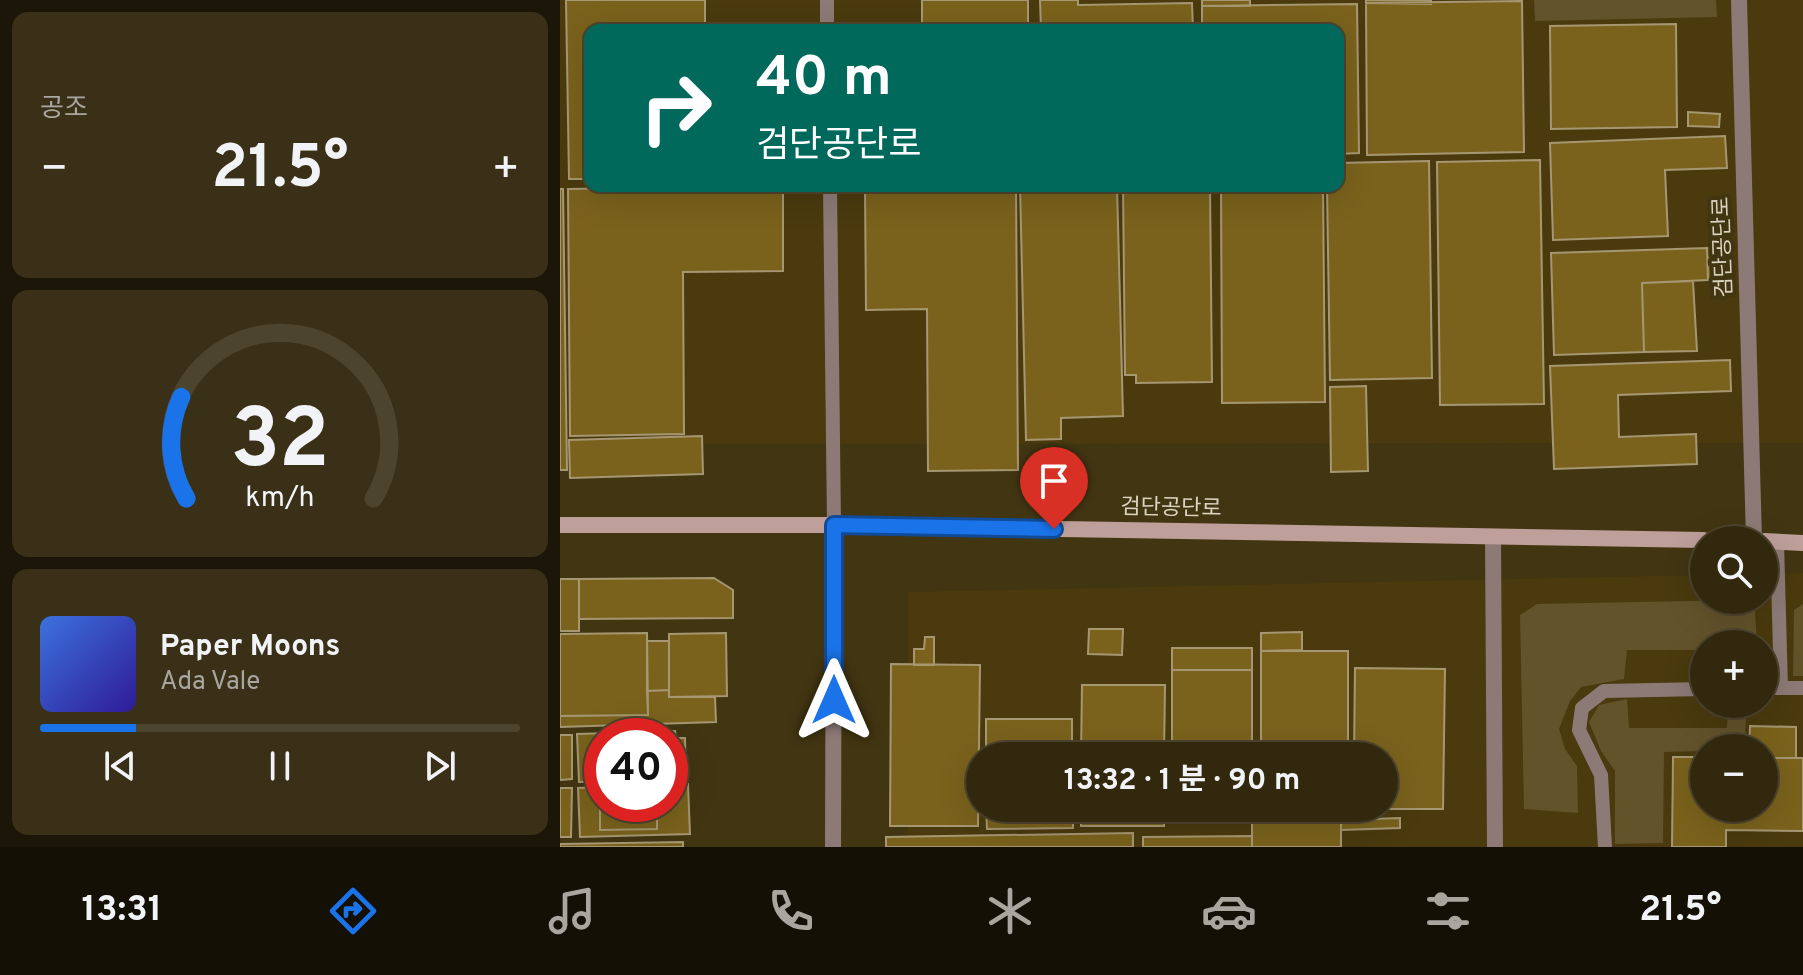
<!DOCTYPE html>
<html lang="ko">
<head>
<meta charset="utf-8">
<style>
	:root { --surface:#32280e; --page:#3a3017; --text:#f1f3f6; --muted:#a8a69e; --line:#4d442e; --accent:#1a73e8 }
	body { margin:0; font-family:Overpass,"Noto Sans KR",sans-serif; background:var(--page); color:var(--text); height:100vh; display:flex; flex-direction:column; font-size:30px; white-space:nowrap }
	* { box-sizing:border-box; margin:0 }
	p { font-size:26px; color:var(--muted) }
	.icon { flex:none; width:44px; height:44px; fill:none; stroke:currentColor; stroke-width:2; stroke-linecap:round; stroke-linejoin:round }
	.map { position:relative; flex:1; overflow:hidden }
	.sheet { display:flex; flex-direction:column; gap:12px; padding:12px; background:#1c1608; width:560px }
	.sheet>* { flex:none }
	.top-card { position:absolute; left:24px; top:24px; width:760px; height:168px; border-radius:16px; box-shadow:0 8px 32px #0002,0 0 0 2px var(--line); background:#00695c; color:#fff; overflow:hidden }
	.tools { position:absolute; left:1130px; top:526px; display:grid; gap:16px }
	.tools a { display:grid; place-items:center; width:88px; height:88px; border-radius:50%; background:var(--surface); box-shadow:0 8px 32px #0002,0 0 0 2px var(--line); font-size:40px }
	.speed { position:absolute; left:24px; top:718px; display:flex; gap:16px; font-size:40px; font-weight:700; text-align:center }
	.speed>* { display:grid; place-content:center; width:104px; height:104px; border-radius:50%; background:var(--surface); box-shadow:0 8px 32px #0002,0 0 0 2px var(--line); line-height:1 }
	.speed .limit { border:12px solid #d22; background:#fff; color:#111 }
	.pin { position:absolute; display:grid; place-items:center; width:68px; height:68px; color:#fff; margin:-82px -34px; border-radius:50% 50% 50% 0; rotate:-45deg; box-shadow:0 0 8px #0007 }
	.pin .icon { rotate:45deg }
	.me { position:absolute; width:88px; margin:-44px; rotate:0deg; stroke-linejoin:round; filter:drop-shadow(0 0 6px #0008) }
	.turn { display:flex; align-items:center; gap:28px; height:168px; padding:0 40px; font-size:36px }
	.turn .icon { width:104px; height:104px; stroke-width:2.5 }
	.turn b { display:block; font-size:56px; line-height:68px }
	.big { font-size:60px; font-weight:700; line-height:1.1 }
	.sheet .widget { flex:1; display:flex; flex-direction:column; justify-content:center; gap:12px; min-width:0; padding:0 28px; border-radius:16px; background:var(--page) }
	.sheet .dial { align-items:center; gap:0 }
	.dial svg { height:208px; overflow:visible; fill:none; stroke:var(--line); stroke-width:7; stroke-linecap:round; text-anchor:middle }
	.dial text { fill:var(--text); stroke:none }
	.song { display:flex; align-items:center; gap:24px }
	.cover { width:96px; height:96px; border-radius:12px; background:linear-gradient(135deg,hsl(220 70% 55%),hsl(250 70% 35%)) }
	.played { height:8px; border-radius:4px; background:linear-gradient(90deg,var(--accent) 20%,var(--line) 20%) }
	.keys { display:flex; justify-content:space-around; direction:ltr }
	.heat { display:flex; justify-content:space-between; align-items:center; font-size:44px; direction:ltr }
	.trip { position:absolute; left:406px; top:742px; width:432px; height:80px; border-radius:40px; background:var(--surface); box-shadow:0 8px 32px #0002,0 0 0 2px var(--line); font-weight:700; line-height:80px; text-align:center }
	.tabs { display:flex; height:128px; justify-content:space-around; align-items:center; background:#141006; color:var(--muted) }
	.tabs .icon { width:56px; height:56px }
	.tabs .on { color:var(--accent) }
	.tabs b { font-size:36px; color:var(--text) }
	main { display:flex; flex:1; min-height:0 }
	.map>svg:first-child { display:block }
	.built { fill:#4a3a0e; fill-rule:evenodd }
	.green { fill:#62532b }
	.building { fill:#7a621c; stroke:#a69773; stroke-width:2 }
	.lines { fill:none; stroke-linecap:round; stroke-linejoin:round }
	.service { stroke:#8d7a77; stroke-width:14 }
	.minor { stroke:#8d7a77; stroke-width:16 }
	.tertiary { stroke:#8d7a77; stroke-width:16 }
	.secondary { stroke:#be9f9a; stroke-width:16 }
	.route-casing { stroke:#114b97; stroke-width:20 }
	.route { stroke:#1a73e8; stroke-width:14 }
	.labels { text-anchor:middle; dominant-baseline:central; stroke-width:8; stroke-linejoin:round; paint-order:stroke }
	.street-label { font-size:22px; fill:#dbd4c1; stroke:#423512 }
</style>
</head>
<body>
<main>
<section class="sheet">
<div class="widget"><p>공조</p>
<div class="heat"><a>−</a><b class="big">21.5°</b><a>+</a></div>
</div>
<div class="widget dial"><svg viewBox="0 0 100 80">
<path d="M14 69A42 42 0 1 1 86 69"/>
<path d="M14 69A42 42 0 0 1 12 30" stroke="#1a73e8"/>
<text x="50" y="56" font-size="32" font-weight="700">32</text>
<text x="50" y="72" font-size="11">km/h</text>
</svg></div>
<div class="widget">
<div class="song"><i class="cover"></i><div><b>Paper Moons</b><p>Ada Vale</p></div></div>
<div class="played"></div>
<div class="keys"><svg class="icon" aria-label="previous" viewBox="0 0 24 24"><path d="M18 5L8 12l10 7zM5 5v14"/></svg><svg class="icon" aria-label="pause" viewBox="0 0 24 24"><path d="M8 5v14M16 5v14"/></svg><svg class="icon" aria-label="next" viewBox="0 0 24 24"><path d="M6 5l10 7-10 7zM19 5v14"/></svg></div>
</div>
</section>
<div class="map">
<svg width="1243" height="847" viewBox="0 0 1243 847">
	<rect width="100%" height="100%" fill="#423512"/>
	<path class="built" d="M0,0H1243V443L0,444ZM30,30H778V186H30Z
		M1243,573V847H348V592L1144,575V600H1204V574ZM1144,644H1204V704H1144ZM1144,748H1204V808H1144ZM420,756H824V808H420Z"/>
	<path class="green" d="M974,0H1156L1157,17L975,21Z
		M1180,600L1195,611L1197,644H1144V650H1067L1064,679L1021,687L1010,701L999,729L1005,749L1017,766L1018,813L964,809L960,615L977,604Z
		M1243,604V676H1233L1234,610Z
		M1067,699L1069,728H1167L1168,706H1181L1186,711L1185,748H1144V751L1104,752L1103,843L1055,844V771L1041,751L1029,722L1039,705Z"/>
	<path class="building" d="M6,0H145V30H30V179H9Z
		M362,0H468V30H362Z
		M480,0H518V5L632,3L633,30H481Z
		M642,0H690V6H642Z
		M806,0H871V4L806,3Z
		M962,1L964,152L807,155L806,3Z
		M797,4L799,153L778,154V30H642V6Z
		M1116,24L1117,127L991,129L990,26Z
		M1128,112L1160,114L1159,127L1128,126Z
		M1165,136L1167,168L1105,170L1108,236L993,240L990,143Z
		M980,160L984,404L880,405L877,162Z
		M869,161L872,378L770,380L767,186H778V163Z
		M223,186V271L123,272L124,434L10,436L8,189Z
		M305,186H456L458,470L368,471L367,309L306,310Z
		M460,186H557L563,416L501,418V439L466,440Z
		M563,186H650L652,382L576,383V375H565Z
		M661,186H763L765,402L662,403Z
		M0,189H3L7,470H0Z
		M1147,248L1148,280L1082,283L1084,352L994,355L991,253Z
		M1147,248L1159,250L1160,280H1148Z
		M1133,281L1137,351L1084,352L1082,283Z
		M1170,360L1171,391L1058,395L1059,437L1136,434L1137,464L994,469L990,366Z
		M806,386L808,471L771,472L770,387Z
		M142,436L143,474L10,478L9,440Z
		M154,578L173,590V618L19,619V579Z
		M0,579H19V631H0Z
		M529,629H563L562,655L528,654Z
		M742,632V650L701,651V633Z
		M87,633L88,715L0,716V634Z
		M166,633L167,696L109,697V634Z
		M365,637H374V665H354V649H364Z
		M87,641H109V690L87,691Z
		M612,648H692V670H612Z
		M701,651H788V756H701Z
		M331,664L420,665L418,826H330Z
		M795,668L885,669L883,809H793L824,808V756H794Z
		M612,670H692V756H612Z
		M522,685H605L604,756H521Z
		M109,690V697H155L156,722L0,727V716L88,715L87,691Z
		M426,719H512V756H426Z
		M1190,726L1236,727V758H1204V748H1189Z
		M115,731L116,738H125L126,779H110V736H42V781L19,782L17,734Z
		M0,735H12V779L0,780Z
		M1113,757H1144V808H1204V758H1243V831L1166,830V847H1112Z
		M110,784H128L130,834L20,837L18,788L42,787V804H110Z
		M0,788H12L11,837H0Z
		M40,795L42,804H97V829L40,830Z
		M426,808H513V828L427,829Z
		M521,808H604V826H521Z
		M612,808H692V819H612Z
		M701,808H787V810H700Z
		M840,818V828L781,830V820Z
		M692,820H781V847H692Z
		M573,833V847H326V837Z
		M692,836V847H583V837Z
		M123,842V847H0V844Z"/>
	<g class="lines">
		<path class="service" d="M267,0V30
			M270,186L274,525
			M1217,542L1221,688
			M1204,688H1243
			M1045,847L1041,775L1019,730L1022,708L1044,691L1144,689"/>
		<path class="minor" d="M1179,0L1194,540
			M933,537L935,847"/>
		<path class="tertiary" d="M273,847L274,525"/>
		<path class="secondary" d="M0,525H274L1144,540
			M1204,541L1243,543"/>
	</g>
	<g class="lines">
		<defs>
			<path id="route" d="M274,700V525L494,529"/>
		</defs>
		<use href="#route" class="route-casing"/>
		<use href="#route" class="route"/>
	</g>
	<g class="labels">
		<g class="street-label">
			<text transform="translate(1164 247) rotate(-92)">검단공단로</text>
			<text transform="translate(611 509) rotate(1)">검단공단로</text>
		</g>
	</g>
</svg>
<div class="tools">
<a><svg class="icon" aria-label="search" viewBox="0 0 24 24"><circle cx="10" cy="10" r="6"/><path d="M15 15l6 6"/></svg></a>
<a>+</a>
<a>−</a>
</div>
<div class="speed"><div class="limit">40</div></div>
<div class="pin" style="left:494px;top:529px;background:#d93025"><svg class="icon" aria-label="arrive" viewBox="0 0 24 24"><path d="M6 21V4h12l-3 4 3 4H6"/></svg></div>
<svg class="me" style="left:274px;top:700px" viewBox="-20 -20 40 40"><path d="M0-17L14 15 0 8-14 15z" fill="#1a73e8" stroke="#fff" stroke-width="4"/></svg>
<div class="trip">13:32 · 1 분 · 90 m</div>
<div class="top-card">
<div class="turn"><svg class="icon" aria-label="right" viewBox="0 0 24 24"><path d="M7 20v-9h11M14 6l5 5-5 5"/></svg><div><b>40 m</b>검단공단로</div></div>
</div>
</div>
</main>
<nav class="tabs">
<b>13:31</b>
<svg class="icon on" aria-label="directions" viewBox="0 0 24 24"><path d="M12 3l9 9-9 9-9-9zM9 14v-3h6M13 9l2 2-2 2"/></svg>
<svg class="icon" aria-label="music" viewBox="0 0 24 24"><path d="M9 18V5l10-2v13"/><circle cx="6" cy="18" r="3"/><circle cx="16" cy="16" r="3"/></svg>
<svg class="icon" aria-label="phone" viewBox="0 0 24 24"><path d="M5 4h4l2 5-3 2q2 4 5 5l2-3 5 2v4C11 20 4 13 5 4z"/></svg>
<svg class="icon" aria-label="climate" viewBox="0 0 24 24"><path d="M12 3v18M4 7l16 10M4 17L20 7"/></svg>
<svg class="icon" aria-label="car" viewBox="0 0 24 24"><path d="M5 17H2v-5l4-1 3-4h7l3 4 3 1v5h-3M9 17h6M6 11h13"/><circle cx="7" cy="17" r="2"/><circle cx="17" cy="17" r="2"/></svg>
<svg class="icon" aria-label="filters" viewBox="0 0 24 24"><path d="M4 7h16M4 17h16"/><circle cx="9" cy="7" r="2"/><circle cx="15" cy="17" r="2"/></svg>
<b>21.5°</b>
</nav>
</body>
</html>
